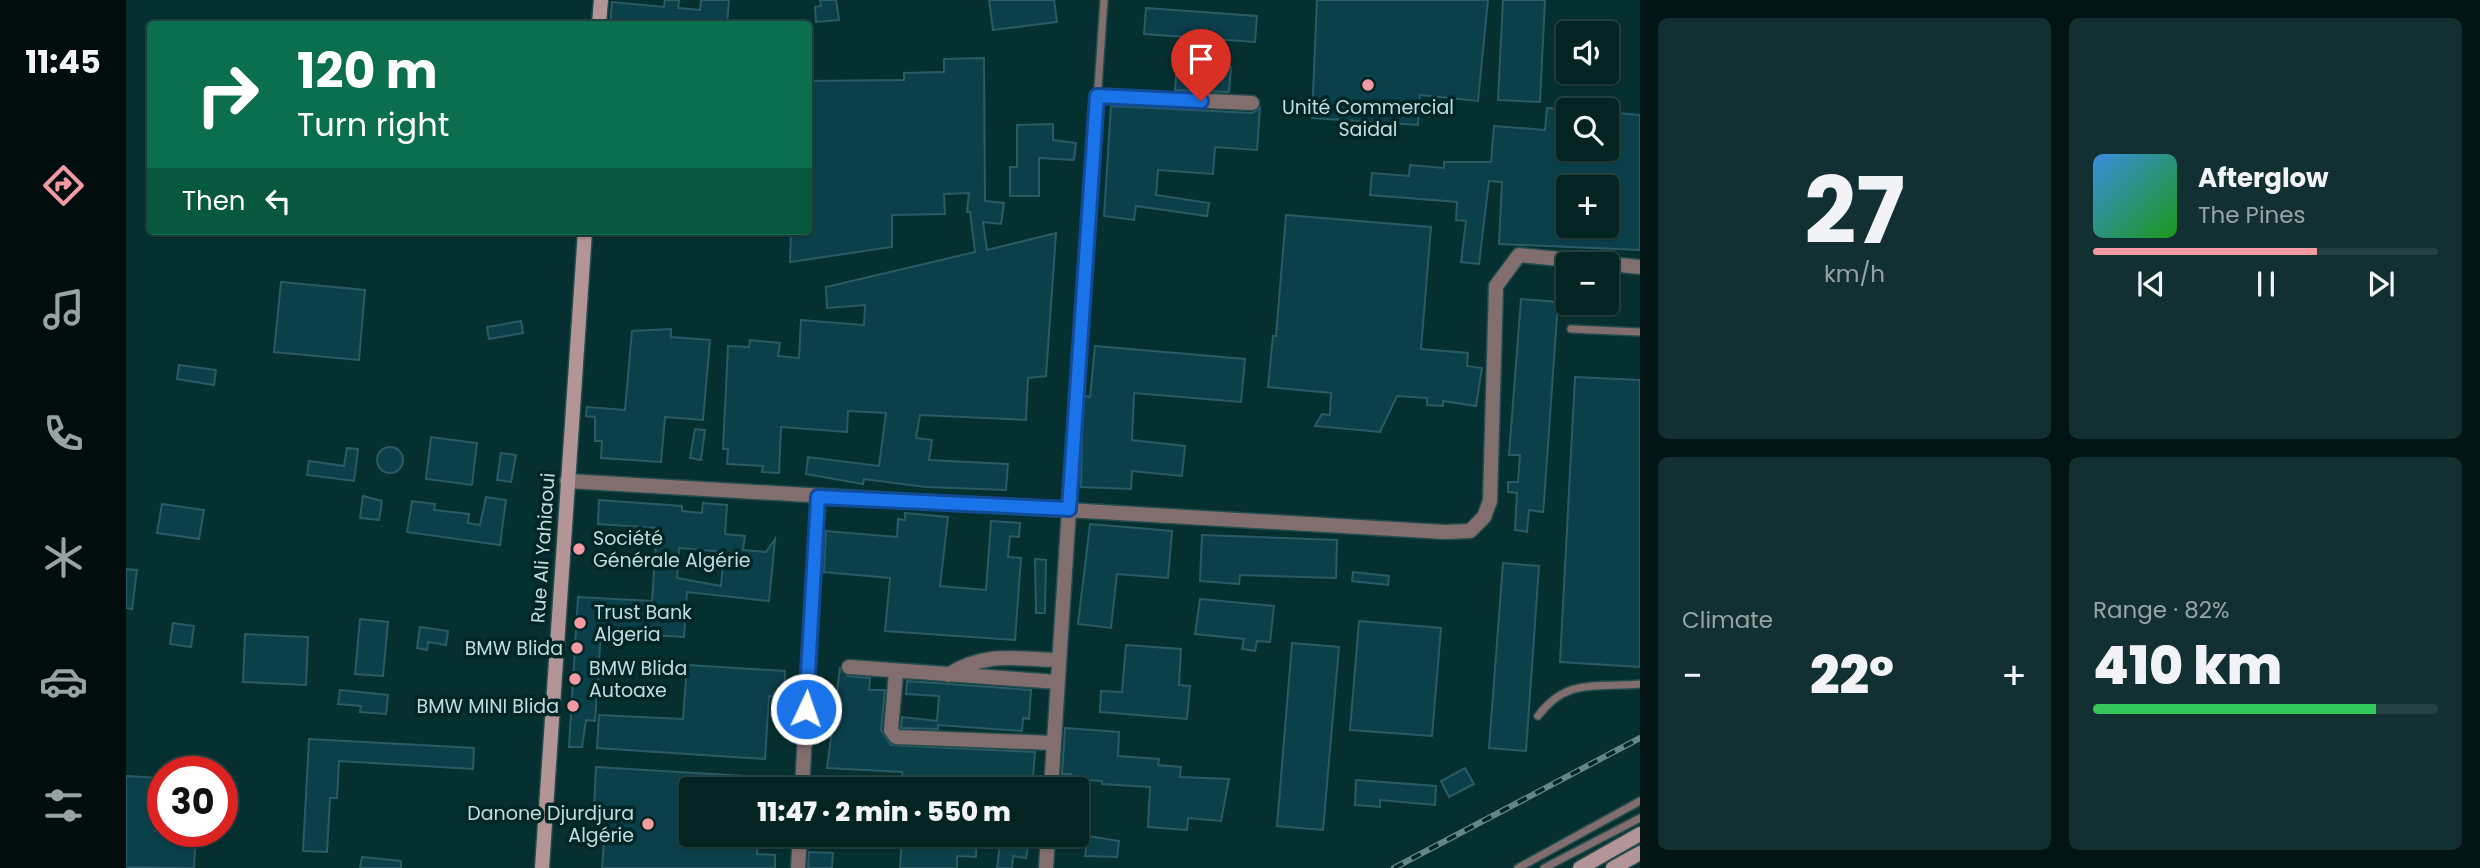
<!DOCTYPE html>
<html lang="en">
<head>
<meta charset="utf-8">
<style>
	:root { --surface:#042424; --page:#123031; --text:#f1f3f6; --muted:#97a4a6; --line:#254141; --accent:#f49aa2 }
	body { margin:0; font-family:Poppins,sans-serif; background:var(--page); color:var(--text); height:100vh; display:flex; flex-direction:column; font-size:26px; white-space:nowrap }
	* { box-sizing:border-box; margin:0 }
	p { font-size:23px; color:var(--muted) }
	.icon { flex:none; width:38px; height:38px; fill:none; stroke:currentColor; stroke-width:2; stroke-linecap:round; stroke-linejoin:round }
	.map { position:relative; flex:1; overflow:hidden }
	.panel { display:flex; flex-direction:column; gap:18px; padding:18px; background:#021414; width:840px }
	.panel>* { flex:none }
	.top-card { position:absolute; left:21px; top:21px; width:665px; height:214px; border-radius:7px; box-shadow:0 2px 5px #0004,0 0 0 2px var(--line); background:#0b6e4f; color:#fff; overflow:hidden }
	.buttons { position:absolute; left:1430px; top:21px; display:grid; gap:14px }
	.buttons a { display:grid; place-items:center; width:63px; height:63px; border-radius:7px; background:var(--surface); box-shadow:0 2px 5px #0004,0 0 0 2px var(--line); font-size:35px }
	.speed { position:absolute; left:21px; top:756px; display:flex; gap:14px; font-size:35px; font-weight:700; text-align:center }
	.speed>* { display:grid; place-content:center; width:91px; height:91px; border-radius:50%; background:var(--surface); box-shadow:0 2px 5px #0004,0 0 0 2px var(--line); line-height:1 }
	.speed .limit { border:10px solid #d22; background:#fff; color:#111 }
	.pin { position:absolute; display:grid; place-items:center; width:60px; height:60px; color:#fff; margin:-72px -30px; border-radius:50% 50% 50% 0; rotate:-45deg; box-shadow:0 0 7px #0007 }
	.pin .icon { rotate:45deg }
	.me { position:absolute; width:77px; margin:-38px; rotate:3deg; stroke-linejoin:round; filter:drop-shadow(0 0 5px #0008) }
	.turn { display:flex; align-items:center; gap:24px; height:147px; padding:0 35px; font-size:32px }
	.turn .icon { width:91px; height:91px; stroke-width:2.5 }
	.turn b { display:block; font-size:49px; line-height:60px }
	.then { display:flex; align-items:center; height:66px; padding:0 35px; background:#0003; gap:14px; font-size:26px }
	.big { font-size:52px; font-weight:800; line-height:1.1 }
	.panel .tile { flex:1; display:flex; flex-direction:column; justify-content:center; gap:10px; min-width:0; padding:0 24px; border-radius:10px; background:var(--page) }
	.panel .dial { align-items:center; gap:0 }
	.dial b { font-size:91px; line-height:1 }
	.song { display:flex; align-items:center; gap:21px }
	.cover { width:84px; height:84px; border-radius:10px; background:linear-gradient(135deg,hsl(210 70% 55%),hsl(120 70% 35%)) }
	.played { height:7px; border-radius:4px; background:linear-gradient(90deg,var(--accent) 65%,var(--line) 65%) }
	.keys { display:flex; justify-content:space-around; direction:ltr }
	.heat { display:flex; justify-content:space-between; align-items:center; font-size:38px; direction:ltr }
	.charge { height:10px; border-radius:5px; background:linear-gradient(90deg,#34c759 82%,var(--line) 0) }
	.panel .tiles { flex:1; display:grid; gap:18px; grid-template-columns:repeat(2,1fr) }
	.trip { position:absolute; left:553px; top:777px; width:410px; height:70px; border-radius:7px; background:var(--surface); box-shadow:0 2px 5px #0004,0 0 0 2px var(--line); font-weight:800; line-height:70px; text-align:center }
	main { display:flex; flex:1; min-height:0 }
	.menu { display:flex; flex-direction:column; width:126px; justify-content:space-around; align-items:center; background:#020e0e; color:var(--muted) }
	.menu .icon { width:49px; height:49px }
	.menu .selected { color:var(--accent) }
	.menu b { font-size:32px; color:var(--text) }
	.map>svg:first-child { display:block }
	.building { fill:#0b404a; stroke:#2a5b65; stroke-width:2; fill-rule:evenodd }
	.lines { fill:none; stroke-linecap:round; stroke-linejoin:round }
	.service-casing { stroke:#244c4c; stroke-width:10 }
	.minor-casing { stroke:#244c4c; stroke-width:17 }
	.secondary-casing { stroke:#244c4c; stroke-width:17 }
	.service { stroke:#826e6f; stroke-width:7 }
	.minor { stroke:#826e6f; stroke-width:14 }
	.secondary { stroke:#b49597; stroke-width:14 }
	.rail-casing { stroke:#648685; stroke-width:6 }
	.rail { stroke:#002626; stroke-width:3.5; stroke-dasharray:10; stroke-linecap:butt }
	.route-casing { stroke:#114b97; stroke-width:18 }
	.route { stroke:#1a73e8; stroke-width:12 }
	.poi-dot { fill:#f49aa2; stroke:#002626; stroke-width:2.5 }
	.labels { text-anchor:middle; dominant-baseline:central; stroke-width:7; stroke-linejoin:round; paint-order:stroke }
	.poi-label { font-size:19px; fill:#c3dddc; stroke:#002626; text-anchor:start }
	.street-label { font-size:19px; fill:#c3dddc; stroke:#002626 }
</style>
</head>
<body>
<main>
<nav class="menu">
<b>11:45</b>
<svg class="icon selected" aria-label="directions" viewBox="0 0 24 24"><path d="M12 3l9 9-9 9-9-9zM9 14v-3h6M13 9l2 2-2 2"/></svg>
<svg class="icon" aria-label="music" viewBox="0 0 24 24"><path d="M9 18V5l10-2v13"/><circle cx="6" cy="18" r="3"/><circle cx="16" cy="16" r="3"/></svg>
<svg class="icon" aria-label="phone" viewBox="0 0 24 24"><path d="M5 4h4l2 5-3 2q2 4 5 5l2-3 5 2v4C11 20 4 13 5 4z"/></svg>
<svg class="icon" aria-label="climate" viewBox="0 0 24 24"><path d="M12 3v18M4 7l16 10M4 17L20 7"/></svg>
<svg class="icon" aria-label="car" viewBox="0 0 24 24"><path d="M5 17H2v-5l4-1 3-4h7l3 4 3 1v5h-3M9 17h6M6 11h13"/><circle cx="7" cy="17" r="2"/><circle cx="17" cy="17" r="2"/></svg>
<svg class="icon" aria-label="filters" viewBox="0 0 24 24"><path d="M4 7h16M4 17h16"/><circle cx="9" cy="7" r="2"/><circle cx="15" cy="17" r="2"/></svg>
</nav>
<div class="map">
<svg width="1514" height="868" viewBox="0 0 1514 868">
	<rect width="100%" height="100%" fill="#063030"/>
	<path class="building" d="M539,0H553L552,8L574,10L575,0H603L601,24H484L486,2L538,7Z
		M694,0H710L713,20L690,22L689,7L695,6Z
		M863,0H928L931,22L867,30Z
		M1191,0H1362L1352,101L1294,95L1292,125L1186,118Z
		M1377,0H1419L1414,102L1372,100Z
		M1020,8L1131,16L1129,42L1018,34Z
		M858,58L859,201L878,203L875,224L857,222L861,250L930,233L920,376L902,378L900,420L794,415L790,438L806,440L803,460L882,464L880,490L800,487L738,479L737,484L680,474L682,457L753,466L760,413L722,411L721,432L655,427L653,473L636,472L637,466L601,464L602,449H597L602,346L623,347L624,340L654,343L652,356L673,358L675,320L738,325L739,305L701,308L700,287L849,252L844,212H841L843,193L818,194L819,214L766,215V247L664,262L665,231H682V81L778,80V73L818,72V59Z
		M1051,63L1105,67L1103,92L1049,90Z
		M985,106L1126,113L1134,108L1131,150L1089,147L1087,174L1032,170L1030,195L1083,203L1081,216L1010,206L1008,220L978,216Z
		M1421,108L1442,110V149H1480V112L1514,115V250L1373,244L1376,182L1363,181L1353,264L1335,262L1340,221L1330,220L1331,202L1244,195L1246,173L1283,176L1284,165L1318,168V162H1365L1368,126L1419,130ZM1442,187H1480V226H1442Z
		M927,124V140L950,143L948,160L913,158V196H884V167H891V125Z
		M1160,215L1305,227L1295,349L1342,353L1341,366L1356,368L1350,406L1317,401V406L1301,405V398L1271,396L1254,432L1189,426L1196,414L1204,415L1205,393L1142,387L1147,336H1150Z
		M155,282L239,290L233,360L148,352Z
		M1395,299L1432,302L1418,502L1417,512L1403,510L1401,532L1389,530L1391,493L1382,492V482H1392L1394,455H1383Z
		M395,321L397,333L363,339L361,327Z
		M545,329V337L584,340L577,420L539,417L535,462L475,458L476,441H469V417L460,416L461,407L499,410L506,331Z
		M969,346L1119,359L1115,402L1008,393L1006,440L1059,446L1056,476L1006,471L1005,489L955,487L957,396L964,397Z
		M53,365L90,370L88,385L51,379Z
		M1449,377L1514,380V667L1434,662Z
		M569,429L579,430L575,460L564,458Z
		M305,437L351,443L346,485L300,479Z
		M251 460a13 13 0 1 1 26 0a13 13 0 1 1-26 0Z
		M221,448L232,449L228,481L181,475L183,461L218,466Z
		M375,453L390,455L385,482L371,480Z
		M237,496L256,501L253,520L234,518Z
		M360,497L380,500L374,545L281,532L286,501L309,504L308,510L343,514L342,523L354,525Z
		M473,500L556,506V511L576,513L577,503L601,505L599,534L619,536L617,550L640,552L649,539L643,601L561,592L558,637L475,632L469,721L460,720L456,747H443L452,597L526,601L531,528L472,524ZM553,548L598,552L595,586L551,578Z
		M36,504L78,510L73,539L31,533Z
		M779,513L822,517L814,586L860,590L865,521L894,523L893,537L884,536L882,557L895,558L889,640L759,631L764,578L698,572L700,531L771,537L772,519L779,520Z
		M964,524L1046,531L1042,578L991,574L985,628L952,624Z
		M1076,535L1211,540L1210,578L1114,575L1113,584L1074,581Z
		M909,559L920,560L919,613H910Z
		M1377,563L1413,566L1400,751L1363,748Z
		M0,569L11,570L6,609L0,608Z
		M1227,572L1263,576L1262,585L1226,581Z
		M1074,599L1148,606L1144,642L1131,641L1129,651L1116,649L1118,639L1069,634Z
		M234,619L262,622L257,676L229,674Z
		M1233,621L1315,628L1306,736L1224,730Z
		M47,623L68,626L65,647L44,644Z
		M294,627L322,631L320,645L302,642L301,650L291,648Z
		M119,634L182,637L180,685L117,682Z
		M1166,643L1213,647L1197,830L1151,826Z
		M1000,645L1055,649L1053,685L1064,686L1061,719L974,712L975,691L996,692Z
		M561,665L659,671L658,697L643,696L639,759L471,748L473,715L557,719Z
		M714,668L722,676L744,678L743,690H759L755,730L765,745L909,752L907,777L892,776V784L820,780V789H778L776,772L701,768Z
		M781,681L905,690L903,719L897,718L896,731L812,725V729L775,728L776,717L811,721L813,696L780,694Z
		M214,690L262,695L260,714L234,712L235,706L212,704Z
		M939,728L993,732L992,756L1033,759L1032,765L1055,767L1054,777L1103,779L1095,821L1062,818L1061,830L1022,827L1024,787L976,784V781L944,779L945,774H936Z
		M183,739L348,748L347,769L213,761L211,798H204L201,852L177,851Z
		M470,767L635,777V789H565V835H632L631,854L649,855V868H476L480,814L468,808Z
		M1339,768L1348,784L1323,797L1315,781Z
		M0,776L33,778L29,831H70L68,868L0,867Z
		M1230,780L1310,786L1309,805L1254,800V807L1229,805Z
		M776,835H851L850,857L831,856V868H774Z
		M962,836L993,841L991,857L959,856Z
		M874,844L902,848L900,858L887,856L886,868H871Z
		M683,852L707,853L706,868H682Z
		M236,857L275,861V868H234Z"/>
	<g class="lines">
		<defs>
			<path id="service" d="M1445,329L1514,332
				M943,509L978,0
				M1412,716C1441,677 1471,688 1514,684
				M1392,868L1514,801
				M1418,868L1514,818"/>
			<path id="minor" d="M971,96L1126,103
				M441,481L1319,532L1344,531L1358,517L1364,501L1370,286L1393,255L1514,267
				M723,667L932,682
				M770,672L765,730L770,737L928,743
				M822,675C859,651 891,659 933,660
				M676,789L692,497
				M925,789L943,509
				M672,868L674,835
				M920,868L922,835"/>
			<path id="secondary" d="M473,24L475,0
				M416,868L459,231
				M1454,868L1514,834
				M1487,868L1514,853"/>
		</defs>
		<use href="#service" class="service-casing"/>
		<use href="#minor" class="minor-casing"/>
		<use href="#secondary" class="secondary-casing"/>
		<use href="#service" class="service"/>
		<use href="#minor" class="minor"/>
		<use href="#secondary" class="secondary"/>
		<defs>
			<path id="rail" d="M1268,868L1514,738"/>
		</defs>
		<use href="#rail" class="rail-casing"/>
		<use href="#rail" class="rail"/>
	</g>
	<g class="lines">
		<defs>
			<path id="route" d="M680,709L692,497L943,509L971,96L1075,101"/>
		</defs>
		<use href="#route" class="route-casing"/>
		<use href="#route" class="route"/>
	</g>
	<g class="poi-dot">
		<circle cx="1242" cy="85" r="7"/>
		<circle cx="453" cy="549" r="7"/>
		<circle cx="454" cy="623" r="7"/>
		<circle cx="451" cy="648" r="7"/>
		<circle cx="449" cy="679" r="7"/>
		<circle cx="447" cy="706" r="7"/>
		<circle cx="522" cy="824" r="7"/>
	</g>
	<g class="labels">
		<g class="poi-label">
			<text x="1242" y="107" text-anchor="middle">Unité Commercial<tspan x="1242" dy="22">Saidal</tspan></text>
			<text x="467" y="538">Société<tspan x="467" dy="22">Générale Algérie</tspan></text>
			<text x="468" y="612">Trust Bank<tspan x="468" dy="22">Algeria</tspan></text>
			<text x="437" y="648" text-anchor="end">BMW Blida</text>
			<text x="463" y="668">BMW Blida<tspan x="463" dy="22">Autoaxe</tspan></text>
			<text x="433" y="706" text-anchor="end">BMW MINI Blida</text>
			<text x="508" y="813" text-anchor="end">Danone Djurdjura<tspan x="508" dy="22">Algérie</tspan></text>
		</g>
		<g class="street-label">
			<text transform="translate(417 548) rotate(-86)">Rue Ali Yahiaoui</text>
		</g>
	</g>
</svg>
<div class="buttons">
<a><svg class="icon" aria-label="sound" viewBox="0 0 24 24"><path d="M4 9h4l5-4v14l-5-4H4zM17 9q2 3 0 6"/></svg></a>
<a><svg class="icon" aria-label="search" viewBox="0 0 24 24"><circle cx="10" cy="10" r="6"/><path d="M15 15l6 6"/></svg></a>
<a>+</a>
<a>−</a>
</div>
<div class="speed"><div class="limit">30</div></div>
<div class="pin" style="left:1075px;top:101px;background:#d93025"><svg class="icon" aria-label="arrive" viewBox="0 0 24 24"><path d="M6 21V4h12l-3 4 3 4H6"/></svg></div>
<svg class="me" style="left:680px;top:709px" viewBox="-20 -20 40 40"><circle r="17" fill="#1a73e8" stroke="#fff" stroke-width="3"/><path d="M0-11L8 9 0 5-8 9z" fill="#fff"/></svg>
<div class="trip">11:47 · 2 min · 550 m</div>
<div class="top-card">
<div class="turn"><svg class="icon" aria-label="right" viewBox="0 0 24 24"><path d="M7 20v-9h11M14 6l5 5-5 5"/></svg><div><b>120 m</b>Turn right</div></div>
<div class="then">Then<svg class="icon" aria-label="left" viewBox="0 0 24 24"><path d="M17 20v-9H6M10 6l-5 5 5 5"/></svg></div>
</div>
</div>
<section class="panel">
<div class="tiles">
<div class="tile dial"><b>27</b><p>km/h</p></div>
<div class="tile">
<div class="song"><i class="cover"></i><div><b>Afterglow</b><p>The Pines</p></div></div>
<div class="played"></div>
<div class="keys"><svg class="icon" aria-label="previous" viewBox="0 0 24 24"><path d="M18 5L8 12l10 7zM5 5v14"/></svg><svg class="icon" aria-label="pause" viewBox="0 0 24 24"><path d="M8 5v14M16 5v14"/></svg><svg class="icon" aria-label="next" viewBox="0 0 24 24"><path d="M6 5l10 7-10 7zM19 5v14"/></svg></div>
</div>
<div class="tile"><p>Climate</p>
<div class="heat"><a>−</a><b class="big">22°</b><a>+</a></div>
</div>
<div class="tile"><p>Range · 82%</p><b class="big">410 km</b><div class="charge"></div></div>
</div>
</section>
</main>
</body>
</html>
